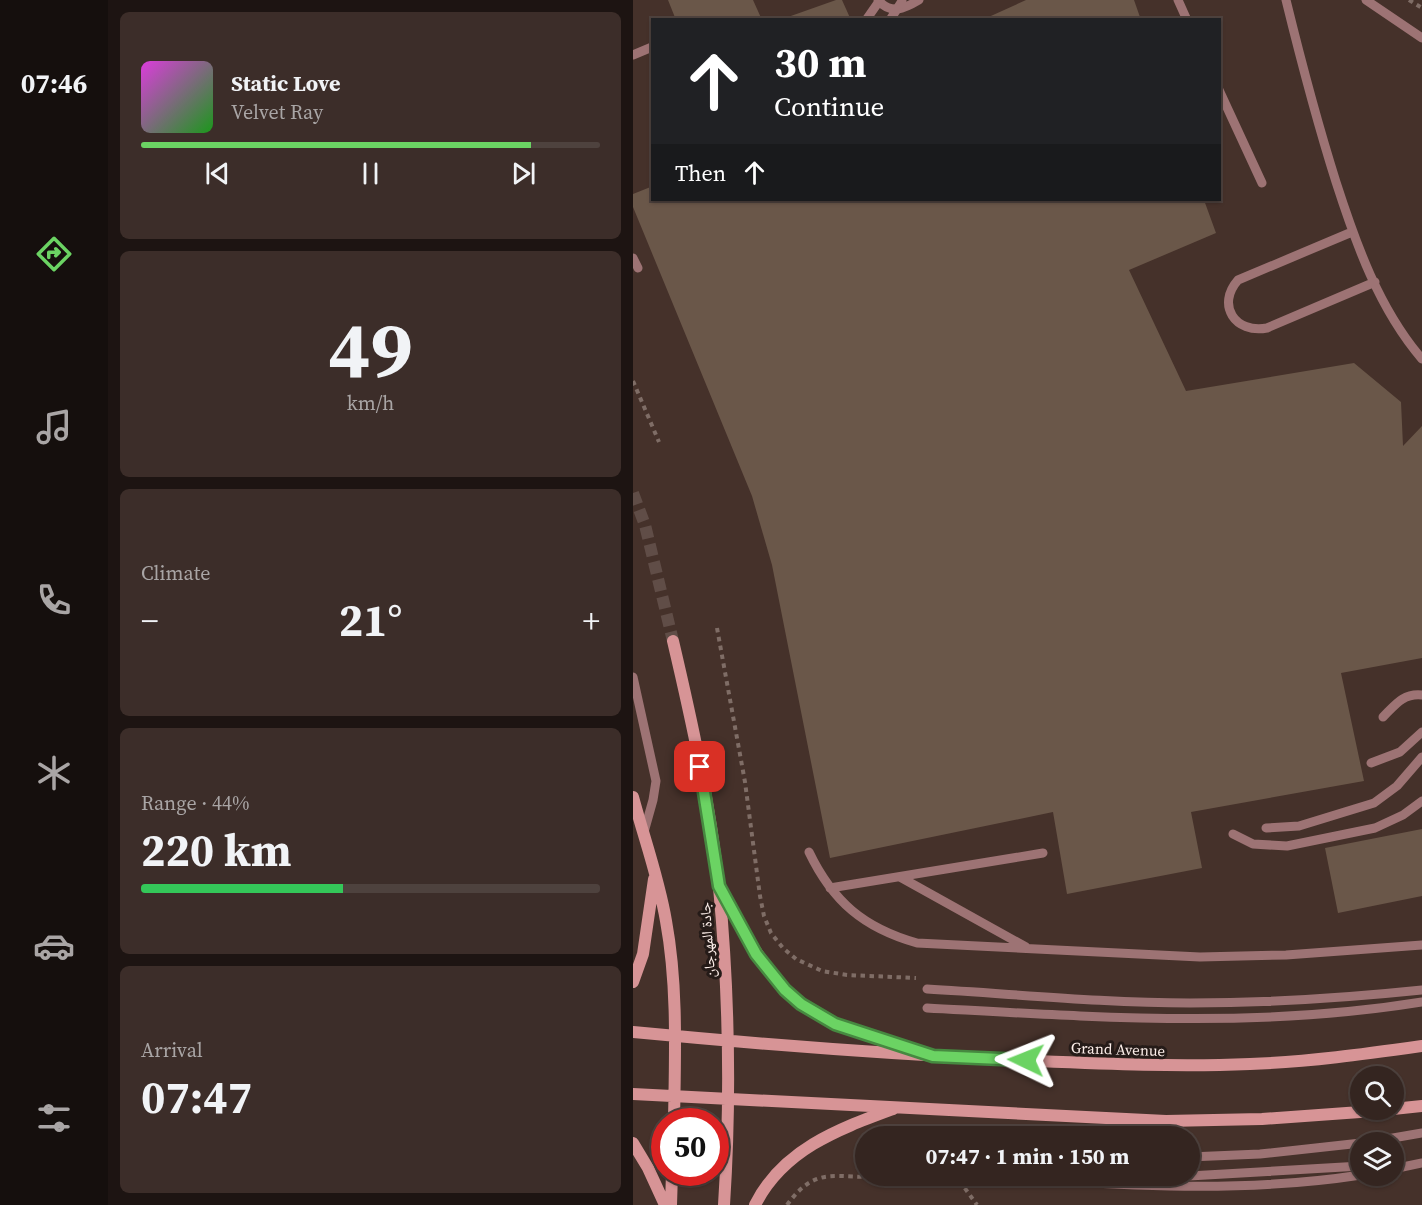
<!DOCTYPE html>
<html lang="en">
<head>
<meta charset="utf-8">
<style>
	:root { --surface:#342520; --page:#3c2d29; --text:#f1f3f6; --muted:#a9a5a5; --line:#4e423e; --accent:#6bd363 }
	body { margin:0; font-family:"Source Serif 4","Noto Naskh Arabic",serif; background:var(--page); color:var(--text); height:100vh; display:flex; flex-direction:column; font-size:22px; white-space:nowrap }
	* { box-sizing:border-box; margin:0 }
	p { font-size:20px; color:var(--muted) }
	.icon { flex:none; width:33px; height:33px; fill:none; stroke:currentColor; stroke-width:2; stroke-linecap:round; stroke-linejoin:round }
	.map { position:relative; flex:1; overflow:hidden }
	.side { display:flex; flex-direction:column; gap:12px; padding:12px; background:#1d1412; width:525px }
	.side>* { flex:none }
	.guide { position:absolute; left:18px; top:18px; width:570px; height:183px; border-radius:0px; box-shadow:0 2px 4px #0004,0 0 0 2px var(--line); background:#202124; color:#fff; overflow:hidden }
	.buttons { position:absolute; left:717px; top:1066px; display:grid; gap:12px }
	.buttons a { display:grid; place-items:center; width:54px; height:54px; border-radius:50%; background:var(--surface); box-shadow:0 2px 4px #0004,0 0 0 2px var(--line); font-size:30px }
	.speed { position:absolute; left:18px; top:1108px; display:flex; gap:12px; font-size:30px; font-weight:700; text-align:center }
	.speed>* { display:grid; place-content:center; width:78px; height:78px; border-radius:50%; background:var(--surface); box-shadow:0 2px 4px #0004,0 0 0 2px var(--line); line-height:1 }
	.speed .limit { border:9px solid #d22; background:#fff; color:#111 }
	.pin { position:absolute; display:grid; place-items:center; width:51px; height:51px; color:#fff; margin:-26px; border-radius:12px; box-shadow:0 3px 9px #0006 }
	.me { position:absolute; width:66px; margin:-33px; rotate:272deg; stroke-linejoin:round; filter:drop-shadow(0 0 4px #0008) }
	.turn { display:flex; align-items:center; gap:21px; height:126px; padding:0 24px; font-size:27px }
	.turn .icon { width:78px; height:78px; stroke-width:2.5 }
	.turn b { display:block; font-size:42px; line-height:51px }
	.then { display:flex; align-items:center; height:57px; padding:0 24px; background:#0003; gap:12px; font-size:22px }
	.big { font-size:45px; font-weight:700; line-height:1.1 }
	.side .widget { flex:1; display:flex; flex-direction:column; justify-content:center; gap:9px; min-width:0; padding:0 21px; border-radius:9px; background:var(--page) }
	.side .dial { align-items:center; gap:0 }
	.dial b { font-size:78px; line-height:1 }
	.song { display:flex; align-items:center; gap:18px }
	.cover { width:72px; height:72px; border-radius:9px; background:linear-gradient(135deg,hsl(300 70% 55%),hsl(120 70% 35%)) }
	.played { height:6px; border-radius:3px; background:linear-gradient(90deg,var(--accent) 85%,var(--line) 85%) }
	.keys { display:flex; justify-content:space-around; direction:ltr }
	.heat { display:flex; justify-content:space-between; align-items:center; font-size:33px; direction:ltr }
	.charge { height:9px; border-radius:4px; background:linear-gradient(90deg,#34c759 44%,var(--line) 0) }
	.trip { position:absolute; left:222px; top:1126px; width:345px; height:60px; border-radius:30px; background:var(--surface); box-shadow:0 2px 4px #0004,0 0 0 2px var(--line); font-weight:700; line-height:60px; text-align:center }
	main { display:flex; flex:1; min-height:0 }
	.tabs { display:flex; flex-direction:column; width:108px; justify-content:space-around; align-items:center; background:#150f0d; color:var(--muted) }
	.tabs .icon { width:42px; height:42px }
	.tabs .selected { color:var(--accent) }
	.tabs b { font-size:27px; color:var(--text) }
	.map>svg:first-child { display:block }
	.building { fill:#6a5749 }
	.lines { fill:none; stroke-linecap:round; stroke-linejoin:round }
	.secondary-tunnel { stroke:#604d47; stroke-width:12; stroke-dasharray:12 6; stroke-linecap:butt }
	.path { stroke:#7f6d66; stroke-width:4; stroke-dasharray:4.5 4.5; stroke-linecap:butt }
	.lane { stroke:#9d7374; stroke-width:9 }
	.secondary { stroke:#d79496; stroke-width:12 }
	.lane-bridge { stroke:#9d7374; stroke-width:9 }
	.route-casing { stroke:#468940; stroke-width:15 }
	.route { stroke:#6bd363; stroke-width:10 }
	.labels { text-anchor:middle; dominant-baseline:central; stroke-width:6; stroke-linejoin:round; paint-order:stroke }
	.street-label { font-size:15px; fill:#fceee9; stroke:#251b18 }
</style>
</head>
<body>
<main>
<nav class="tabs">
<b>07:46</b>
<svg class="icon selected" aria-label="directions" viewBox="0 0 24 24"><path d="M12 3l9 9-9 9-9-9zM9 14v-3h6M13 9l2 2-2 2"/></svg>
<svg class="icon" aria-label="music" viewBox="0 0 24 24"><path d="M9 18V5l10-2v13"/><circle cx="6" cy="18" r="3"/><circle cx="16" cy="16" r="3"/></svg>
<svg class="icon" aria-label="phone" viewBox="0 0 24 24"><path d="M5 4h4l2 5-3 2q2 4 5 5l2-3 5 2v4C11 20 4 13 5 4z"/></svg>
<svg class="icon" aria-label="climate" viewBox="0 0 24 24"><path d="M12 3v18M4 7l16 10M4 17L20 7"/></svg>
<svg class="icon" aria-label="car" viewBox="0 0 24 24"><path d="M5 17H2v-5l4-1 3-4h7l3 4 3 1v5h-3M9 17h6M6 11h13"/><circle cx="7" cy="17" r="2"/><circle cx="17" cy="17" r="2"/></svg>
<svg class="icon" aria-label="filters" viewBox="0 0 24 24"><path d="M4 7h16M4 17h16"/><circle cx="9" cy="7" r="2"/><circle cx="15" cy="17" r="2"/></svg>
</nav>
<section class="side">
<div class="widget">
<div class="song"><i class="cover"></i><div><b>Static Love</b><p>Velvet Ray</p></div></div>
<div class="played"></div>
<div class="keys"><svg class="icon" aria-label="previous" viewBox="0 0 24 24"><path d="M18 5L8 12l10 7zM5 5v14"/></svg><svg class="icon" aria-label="pause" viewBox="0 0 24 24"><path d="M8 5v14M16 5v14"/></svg><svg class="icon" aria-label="next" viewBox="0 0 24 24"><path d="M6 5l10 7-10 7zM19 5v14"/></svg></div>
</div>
<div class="widget dial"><b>49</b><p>km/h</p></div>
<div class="widget"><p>Climate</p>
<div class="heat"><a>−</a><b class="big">21°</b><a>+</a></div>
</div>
<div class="widget"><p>Range · 44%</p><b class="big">220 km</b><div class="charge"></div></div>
<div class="widget"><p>Arrival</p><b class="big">07:47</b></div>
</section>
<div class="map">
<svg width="789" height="1205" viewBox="0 0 789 1205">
	<rect width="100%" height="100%" fill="#45312a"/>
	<path class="building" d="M35,0H120L129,20H43Z
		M203,0H209L218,20H156L155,17Z
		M393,0H501L508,20H349Z
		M20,186V200H571L583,233L496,270L553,391L721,363L768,402L770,446L789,426V658L708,673L731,781L558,812L569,868L434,894L420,812L197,858L139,565L119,496L0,207V194Z
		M789,829V896L705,913L692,848Z"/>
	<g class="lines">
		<path class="secondary-tunnel" d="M0,493L12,525L40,641"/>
		<path class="path" d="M776,0L789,8
			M0,381L26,442
			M84,628L112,782L127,896L131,916L138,933L150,948L163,959L189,971L214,975L283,978
			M319,1176L326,1180L344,1205
			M154,1205C185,1162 205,1181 251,1176"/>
		<path class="lane" d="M245,0C258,15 271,9 286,0
			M545,0L554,20
			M653,0C668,61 684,122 703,182C723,244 746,309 789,359
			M733,0L789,38
			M0,55L19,47
			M586,90L629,183
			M719,232L605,280C583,305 602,334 634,328L742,282
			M0,258L5,268
			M0,677L23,781L20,800L11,832
			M750,717C762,705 770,693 789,695
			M738,763L767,752L789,732
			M633,828L666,826L741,803L764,786L789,757
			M600,834L620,844L654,846L742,828L770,815L789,801
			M176,852C200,902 231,928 284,943L567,957L653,955L789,945
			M267,877L393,947
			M197,888L410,853
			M294,989C382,994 470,1003 557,1003C635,1003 712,998 789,990
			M294,1008C461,1017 623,1029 789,1002
			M731,1143L789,1133
			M556,1157L627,1154L728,1143
			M760,1169L789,1163
			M556,1176L728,1166
			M361,1177C484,1185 605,1194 728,1175"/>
		<path class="secondary" d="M40,641C59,722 77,804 86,887C96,993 98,1099 91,1205
			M0,797C11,838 26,879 33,921C45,986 42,1056 41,1122
			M87,889C117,942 142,997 201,1023C228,1035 257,1042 284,1051
			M0,982L10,954L21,879
			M0,1032C135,1045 269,1055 404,1061C475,1064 546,1067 617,1064C675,1062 732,1054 789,1046
			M0,1094L533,1121L629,1119L755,1110
			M760,1109L789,1106
			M0,1143L15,1168L32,1205
			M38,1205L39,1173
			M122,1205C150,1149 206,1129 260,1109"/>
		<path class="lane-bridge" d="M233,20L247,0
			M257,20L269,1"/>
	</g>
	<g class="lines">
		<defs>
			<path id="route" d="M67,767L86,886L123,954L152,990L168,1004L202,1024L300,1056L393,1060"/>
		</defs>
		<use href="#route" class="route-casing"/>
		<use href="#route" class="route"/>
	</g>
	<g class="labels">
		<g class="street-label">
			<text transform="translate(74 940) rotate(-94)">جادة المهرجان</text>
			<text transform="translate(485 1049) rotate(2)">Grand Avenue</text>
		</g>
	</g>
</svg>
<div class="buttons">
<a><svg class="icon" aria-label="search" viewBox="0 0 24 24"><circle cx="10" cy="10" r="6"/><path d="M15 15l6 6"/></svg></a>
<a><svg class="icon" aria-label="layers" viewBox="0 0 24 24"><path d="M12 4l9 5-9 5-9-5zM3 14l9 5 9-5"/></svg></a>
</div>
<div class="speed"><div class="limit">50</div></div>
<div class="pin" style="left:67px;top:767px;background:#d93025"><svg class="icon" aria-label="arrive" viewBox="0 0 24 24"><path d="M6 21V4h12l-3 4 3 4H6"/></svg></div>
<svg class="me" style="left:393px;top:1060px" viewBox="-20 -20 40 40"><path d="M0-17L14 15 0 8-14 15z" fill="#6bd363" stroke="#fff" stroke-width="4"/></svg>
<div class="trip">07:47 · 1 min · 150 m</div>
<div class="guide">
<div class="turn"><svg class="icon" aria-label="ahead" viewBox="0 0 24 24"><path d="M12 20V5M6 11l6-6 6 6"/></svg><div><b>30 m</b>Continue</div></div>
<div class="then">Then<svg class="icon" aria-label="ahead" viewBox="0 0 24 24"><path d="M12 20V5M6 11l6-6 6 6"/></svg></div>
</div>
</div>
</main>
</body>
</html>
